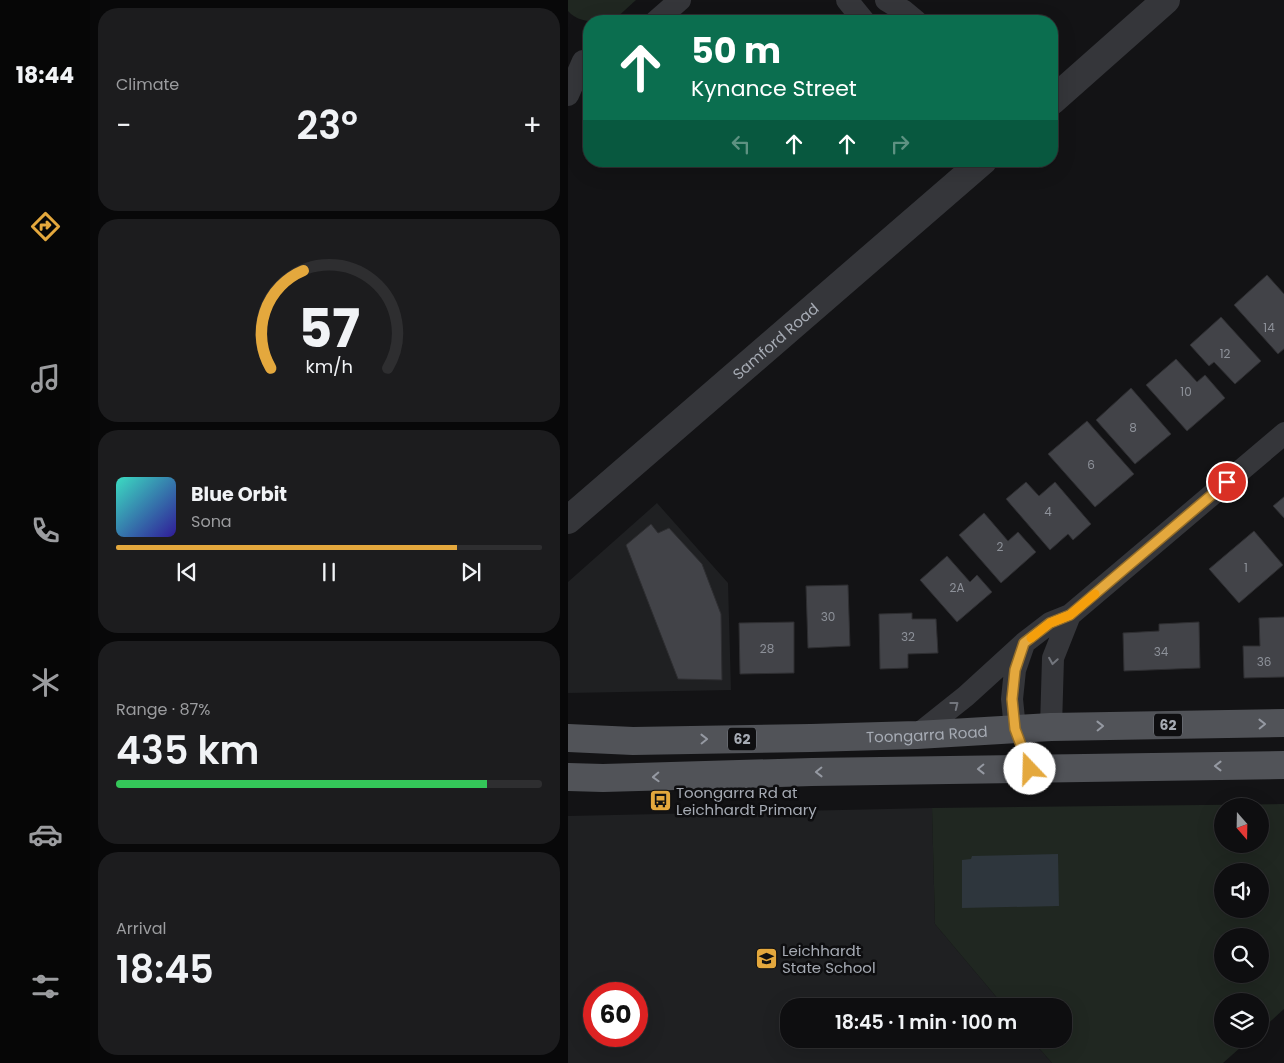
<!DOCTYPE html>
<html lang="en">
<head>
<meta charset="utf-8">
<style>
	:root { --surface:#0e0e10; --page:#1c1c1e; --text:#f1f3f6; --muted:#9b9c9f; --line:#2e2e30; --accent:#e4a83d }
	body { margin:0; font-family:Poppins,sans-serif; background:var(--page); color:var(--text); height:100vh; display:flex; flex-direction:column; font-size:19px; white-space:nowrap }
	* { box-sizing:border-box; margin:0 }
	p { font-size:16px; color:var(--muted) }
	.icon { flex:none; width:28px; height:28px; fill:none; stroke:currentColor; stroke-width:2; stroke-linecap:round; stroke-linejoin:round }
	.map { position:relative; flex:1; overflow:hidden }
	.sheet { display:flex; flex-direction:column; gap:8px; padding:8px; background:#080809; width:478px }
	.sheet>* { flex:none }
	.hud { position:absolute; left:15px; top:15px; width:475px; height:152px; border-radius:20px; box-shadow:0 5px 20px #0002,0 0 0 1px var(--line); background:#0b6e4f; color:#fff; overflow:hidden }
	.needle { width:32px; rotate:160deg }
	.tools { position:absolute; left:646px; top:798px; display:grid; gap:10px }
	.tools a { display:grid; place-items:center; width:55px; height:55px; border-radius:50%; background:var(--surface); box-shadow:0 5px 20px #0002,0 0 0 1px var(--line); font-size:25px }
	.speed { position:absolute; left:15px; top:982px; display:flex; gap:10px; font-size:25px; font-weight:700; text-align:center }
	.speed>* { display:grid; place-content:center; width:65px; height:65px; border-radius:50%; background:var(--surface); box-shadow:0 5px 20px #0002,0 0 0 1px var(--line); line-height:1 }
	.speed .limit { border:8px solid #d22; background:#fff; color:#111 }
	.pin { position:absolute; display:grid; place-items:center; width:42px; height:42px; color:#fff; margin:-21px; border:2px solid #fff; border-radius:50%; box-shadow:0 1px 5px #0007 }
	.me { position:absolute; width:55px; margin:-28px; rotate:339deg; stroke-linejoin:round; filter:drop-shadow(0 0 4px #0008) }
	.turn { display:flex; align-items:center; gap:18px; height:105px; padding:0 25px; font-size:22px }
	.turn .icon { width:65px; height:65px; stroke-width:2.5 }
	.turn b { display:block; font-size:35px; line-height:42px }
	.lanes { display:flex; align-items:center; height:48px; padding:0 25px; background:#0003; justify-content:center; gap:25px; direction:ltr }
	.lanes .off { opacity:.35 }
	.big { font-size:38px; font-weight:600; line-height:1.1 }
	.sheet .widget { flex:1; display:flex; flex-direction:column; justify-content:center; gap:8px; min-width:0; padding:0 18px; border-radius:20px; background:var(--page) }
	.sheet .dial { align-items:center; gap:0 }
	.dial svg { height:130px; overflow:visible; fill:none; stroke:var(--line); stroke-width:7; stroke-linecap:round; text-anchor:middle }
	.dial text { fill:var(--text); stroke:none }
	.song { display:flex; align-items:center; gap:15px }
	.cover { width:60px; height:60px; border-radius:8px; background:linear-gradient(135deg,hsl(170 70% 55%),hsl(250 70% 35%)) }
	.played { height:5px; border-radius:2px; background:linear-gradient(90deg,var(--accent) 80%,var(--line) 80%) }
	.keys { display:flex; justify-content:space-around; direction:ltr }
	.heat { display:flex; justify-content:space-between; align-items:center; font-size:28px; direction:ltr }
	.charge { height:8px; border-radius:4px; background:linear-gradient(90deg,#34c759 87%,var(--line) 0) }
	.trip { position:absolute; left:212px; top:998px; width:292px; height:50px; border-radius:20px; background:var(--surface); box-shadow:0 5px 20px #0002,0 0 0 1px var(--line); font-weight:600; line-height:50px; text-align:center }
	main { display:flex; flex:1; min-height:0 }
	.tab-bar { display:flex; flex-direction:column; width:90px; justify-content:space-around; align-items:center; background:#060606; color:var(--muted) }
	.tab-bar .icon { width:35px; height:35px }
	.tab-bar .on { color:var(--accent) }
	.tab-bar b { font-size:22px; color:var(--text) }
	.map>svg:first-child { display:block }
	.built { fill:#1f2022; fill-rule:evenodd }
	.green { fill:#202721; fill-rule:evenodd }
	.water { fill:#2e363d }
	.building { fill:#424348; stroke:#2e2e31 }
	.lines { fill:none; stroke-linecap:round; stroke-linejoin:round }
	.minor { stroke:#35363a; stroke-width:22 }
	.tertiary { stroke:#35363a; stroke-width:28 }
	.primary { stroke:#515358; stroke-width:28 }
	.oneway { stroke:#73767d }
	.oneway2 { stroke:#9599a2 }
	.route-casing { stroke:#946d28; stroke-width:12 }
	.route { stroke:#e4a83d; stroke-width:9 }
	.slow { stroke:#f59e0b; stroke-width:9 }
	.labels { text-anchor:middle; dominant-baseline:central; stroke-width:5; stroke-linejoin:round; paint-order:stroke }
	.number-label { font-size:12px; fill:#8d9199 }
	.shield { fill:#0e0e10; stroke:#787c83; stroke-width:1 }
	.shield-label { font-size:14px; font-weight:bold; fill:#a6abb4 }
	.street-label { font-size:15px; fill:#a6abb4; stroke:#0e0e10 }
	.poi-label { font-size:15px; fill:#a6abb4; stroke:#0e0e10; text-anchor:start }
</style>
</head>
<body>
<main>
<nav class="tab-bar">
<b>18:44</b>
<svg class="icon on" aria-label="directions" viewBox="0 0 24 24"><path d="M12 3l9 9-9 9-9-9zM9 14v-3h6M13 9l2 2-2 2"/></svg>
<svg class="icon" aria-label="music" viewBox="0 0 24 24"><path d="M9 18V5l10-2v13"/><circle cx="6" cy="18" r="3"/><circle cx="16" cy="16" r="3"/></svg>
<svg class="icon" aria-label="phone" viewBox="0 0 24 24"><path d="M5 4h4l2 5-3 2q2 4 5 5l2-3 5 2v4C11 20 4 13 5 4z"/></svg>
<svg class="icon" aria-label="climate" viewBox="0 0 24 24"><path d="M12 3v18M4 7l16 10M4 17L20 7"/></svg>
<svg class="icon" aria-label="car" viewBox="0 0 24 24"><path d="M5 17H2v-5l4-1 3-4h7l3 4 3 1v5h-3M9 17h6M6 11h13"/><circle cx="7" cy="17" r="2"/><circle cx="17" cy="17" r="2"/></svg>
<svg class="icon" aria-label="filters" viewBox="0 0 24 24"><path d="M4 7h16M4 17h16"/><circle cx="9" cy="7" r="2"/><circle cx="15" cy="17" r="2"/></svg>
</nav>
<section class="sheet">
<div class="widget"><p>Climate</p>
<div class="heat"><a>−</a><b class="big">23°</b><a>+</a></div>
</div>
<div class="widget dial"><svg viewBox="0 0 100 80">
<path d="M14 69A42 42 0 1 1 86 69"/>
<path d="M14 69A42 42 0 0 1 34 9" stroke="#e4a83d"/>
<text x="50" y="56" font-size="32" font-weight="700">57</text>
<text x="50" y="72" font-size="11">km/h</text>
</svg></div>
<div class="widget">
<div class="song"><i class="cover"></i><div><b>Blue Orbit</b><p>Sona</p></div></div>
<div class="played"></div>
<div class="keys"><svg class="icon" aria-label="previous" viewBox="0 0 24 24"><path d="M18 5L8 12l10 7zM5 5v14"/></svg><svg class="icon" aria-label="pause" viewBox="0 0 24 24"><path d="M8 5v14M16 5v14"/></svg><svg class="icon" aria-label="next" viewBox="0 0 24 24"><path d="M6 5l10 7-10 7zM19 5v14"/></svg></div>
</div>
<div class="widget"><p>Range · 87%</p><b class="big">435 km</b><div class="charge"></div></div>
<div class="widget"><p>Arrival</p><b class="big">18:45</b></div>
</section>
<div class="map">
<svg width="717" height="1063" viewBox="0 0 717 1063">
	<rect width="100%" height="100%" fill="#131315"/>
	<path class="built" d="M89,503L160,583L163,690L0,693V582Z
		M364,808L367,924L436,1006H221V1039H463L484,1063H0V816ZM26,994H69V1036H26Z"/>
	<path class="green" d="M0,0H68L45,21C29,21 11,24 0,11Z
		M716,804V1009L693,1030L692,1001H655V1039H682L655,1063H484L463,1039H496V1006H436L367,924L364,808ZM655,806H692V844H655ZM655,871H692V909H655ZM655,936H692V974H655Z"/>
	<path class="water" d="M490,854L491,906L394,908V860L403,859L404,856Z"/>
	<path class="building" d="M699,275L717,295V348L710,354L666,305Z
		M653,317L693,361L667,384L646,362L641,366L622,345Z
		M608,359L629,382L637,375L657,398L619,431L578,385Z
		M563,388L603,434L567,464L528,420Z
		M519,421L566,474L527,507L480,454Z
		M458,482L471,496L487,482L523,524L505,540L500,534L482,550L438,499Z
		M717,496V519L705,506Z
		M416,513L440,541L450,532L468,552L433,583L391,535Z
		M83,524L90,533L101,528L134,564L153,614L154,680L110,679L58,545Z
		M686,531L715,565L671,603L641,569Z
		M379,556L402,582L409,575L424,592L389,622L352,580Z
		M280,585L282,646L240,648L238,586Z
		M344,613V619H368L370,653L340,654V668L312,669L311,614Z
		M717,617V677L676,678L675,646H692L691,618Z
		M226,622V673L172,674L171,623Z
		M631,622L632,668L556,671L555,633L591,631V624Z"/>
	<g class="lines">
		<path class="minor" d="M279,0L296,21
			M318,0L336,11L348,21
			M88,21L112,0
			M0,95L15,61
			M483,727L485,658L502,615
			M447,729L444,699L447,670L456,644
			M349,735L398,696L456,643L482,623L502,615L717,433"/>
		<g class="tertiary">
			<path d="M484,101L598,0"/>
			<path id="s1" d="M0,520L415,161"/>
		</g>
		<g class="primary">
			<path id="s2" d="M0,738L65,741L243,738L349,735L483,727L717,723"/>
			<path d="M0,777L35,778L244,772L717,765"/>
		</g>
	</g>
	<defs><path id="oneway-chevron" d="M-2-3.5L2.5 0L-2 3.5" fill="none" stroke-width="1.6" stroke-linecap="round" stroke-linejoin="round" transform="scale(1.25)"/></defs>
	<g class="oneway">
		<use href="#oneway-chevron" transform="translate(485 661) rotate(99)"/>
		<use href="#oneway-chevron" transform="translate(387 705) rotate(-38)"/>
	</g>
	<g class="oneway2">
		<use href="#oneway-chevron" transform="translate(694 724) rotate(-1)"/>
		<use href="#oneway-chevron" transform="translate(532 726) rotate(-1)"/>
		<use href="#oneway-chevron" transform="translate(136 739) rotate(-1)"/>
		<use href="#oneway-chevron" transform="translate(650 766) rotate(180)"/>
		<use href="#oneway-chevron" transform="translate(413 769) rotate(179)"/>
		<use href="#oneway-chevron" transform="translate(251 772) rotate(179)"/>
		<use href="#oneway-chevron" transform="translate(88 777) rotate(178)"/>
	</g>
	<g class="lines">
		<defs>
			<path id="route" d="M462,769L447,729L444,699L447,670L456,643L482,623L502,615L659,482"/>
		</defs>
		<use href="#route" class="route-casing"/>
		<use href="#route" class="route"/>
		<path class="slow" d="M463,638L482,623L502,615L527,594"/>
	</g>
	<defs>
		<symbol id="bus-square" viewBox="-11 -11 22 22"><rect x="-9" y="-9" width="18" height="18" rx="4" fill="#e4a83d" stroke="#0e0e10"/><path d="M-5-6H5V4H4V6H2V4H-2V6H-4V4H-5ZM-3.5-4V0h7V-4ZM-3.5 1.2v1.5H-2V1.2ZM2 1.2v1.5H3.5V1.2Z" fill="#111"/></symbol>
		<symbol id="school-square" viewBox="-11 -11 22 22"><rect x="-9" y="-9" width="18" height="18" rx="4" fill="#e4a83d" stroke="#0e0e10"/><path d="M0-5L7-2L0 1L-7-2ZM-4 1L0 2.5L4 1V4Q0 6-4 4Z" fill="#111"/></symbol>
	</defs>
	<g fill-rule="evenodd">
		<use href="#bus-square" x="80" y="788" width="25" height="25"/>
		<use href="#school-square" x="186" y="946" width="25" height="25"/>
	</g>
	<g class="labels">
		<g class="number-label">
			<text x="701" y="327">14</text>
			<text x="657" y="353">12</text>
			<text x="618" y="391">10</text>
			<text x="565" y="427">8</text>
			<text x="523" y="464">6</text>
			<text x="480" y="511">4</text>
			<text x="432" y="546">2</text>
			<text x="678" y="567">1</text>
			<text x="389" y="587">2A</text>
			<text x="260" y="616">30</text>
			<text x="340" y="636">32</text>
			<text x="199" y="648">28</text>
			<text x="593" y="651">34</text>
			<text x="696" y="661">36</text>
		</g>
		<g class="shield">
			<rect x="586" y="713.5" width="28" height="23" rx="4"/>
			<rect x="160" y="727.5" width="28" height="23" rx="4"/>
		</g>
		<g class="shield-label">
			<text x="600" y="725">62</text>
			<text x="174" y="739">62</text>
		</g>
		<g class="street-label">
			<text stroke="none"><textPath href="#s1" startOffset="274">Samford Road</textPath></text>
			<text stroke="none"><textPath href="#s2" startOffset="359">Toongarra Road</textPath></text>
		</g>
		<g class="poi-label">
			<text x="108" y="792">Toongarra Rd at<tspan x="108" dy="17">Leichhardt Primary</tspan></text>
			<text x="214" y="950">Leichhardt<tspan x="214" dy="17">State School</tspan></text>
		</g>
	</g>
</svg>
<div class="tools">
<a><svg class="needle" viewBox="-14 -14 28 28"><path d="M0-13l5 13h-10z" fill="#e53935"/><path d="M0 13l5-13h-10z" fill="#9b9c9f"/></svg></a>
<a><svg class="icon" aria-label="sound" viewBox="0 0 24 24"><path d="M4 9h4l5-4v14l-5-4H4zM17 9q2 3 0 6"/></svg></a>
<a><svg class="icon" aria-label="search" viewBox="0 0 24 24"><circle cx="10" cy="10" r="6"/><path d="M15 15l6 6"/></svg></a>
<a><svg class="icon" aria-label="layers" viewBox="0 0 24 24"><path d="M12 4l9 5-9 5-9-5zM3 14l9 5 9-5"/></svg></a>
</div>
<div class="speed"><div class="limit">60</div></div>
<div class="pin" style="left:659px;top:482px;background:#d93025"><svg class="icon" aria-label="arrive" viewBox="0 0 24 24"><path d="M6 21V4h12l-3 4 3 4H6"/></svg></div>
<svg class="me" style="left:462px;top:769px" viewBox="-20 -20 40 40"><circle r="19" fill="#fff"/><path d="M0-13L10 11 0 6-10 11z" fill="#e4a83d"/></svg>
<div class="trip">18:45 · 1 min · 100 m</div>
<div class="hud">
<div class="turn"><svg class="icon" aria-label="ahead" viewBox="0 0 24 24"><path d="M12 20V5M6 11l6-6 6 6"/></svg><div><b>50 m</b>Kynance Street</div></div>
<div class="lanes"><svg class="icon off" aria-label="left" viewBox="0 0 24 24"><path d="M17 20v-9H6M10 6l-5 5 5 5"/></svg><svg class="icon" aria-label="ahead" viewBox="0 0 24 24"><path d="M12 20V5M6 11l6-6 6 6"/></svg><svg class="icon" aria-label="ahead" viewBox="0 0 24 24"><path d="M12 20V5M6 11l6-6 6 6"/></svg><svg class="icon off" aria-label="right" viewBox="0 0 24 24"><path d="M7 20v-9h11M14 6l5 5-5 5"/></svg></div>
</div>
</div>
</main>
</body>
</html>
